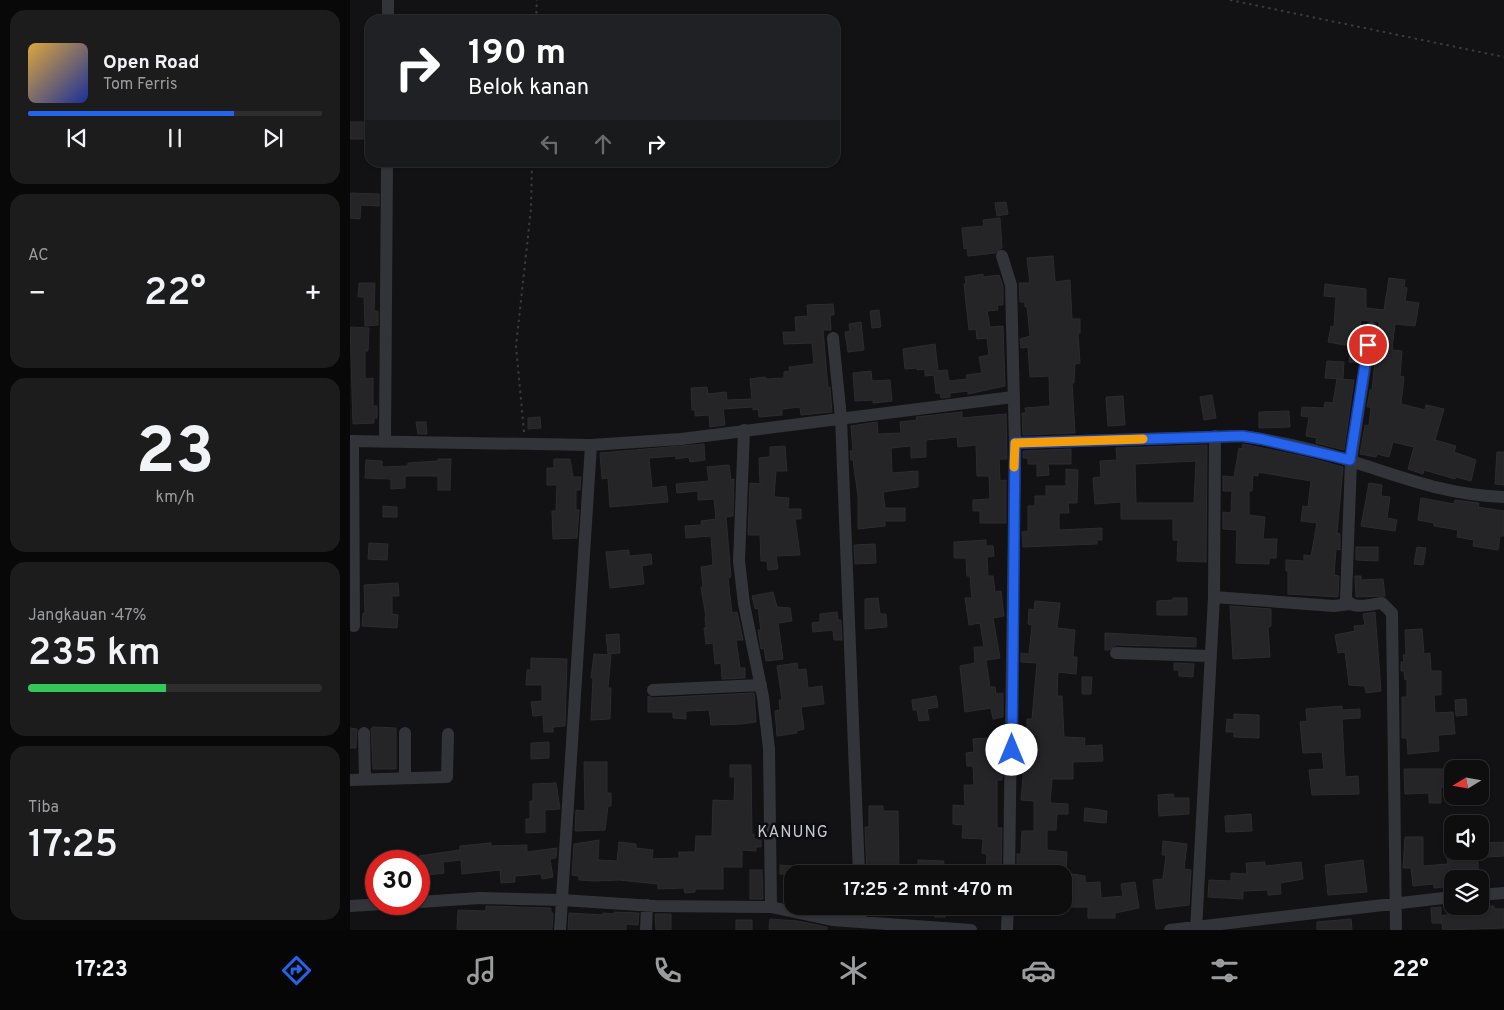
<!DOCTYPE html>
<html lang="id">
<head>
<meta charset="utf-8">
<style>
	:root { --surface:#0e0e0f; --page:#1c1c1d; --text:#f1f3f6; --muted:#9b9c9e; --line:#2e2e2f; --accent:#2563eb }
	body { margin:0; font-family:Overpass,sans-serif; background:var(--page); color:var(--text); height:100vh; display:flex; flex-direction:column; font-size:19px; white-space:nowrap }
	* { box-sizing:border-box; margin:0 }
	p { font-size:16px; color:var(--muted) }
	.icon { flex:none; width:28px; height:28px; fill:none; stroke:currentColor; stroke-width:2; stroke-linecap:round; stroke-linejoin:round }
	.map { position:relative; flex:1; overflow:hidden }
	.drawer { display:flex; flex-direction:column; gap:10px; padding:10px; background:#080808; width:350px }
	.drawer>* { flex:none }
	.top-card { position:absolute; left:15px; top:15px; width:475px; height:152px; border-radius:15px; box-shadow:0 1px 4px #0004,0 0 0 1px var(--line); background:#202124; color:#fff; overflow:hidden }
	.needle { width:32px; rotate:259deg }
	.controls { position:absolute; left:1094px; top:760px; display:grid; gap:10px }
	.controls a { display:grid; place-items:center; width:45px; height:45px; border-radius:10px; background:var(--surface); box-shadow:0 1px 4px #0004,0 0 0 1px var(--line); font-size:25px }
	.speed { position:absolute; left:15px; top:850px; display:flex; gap:10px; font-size:25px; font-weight:700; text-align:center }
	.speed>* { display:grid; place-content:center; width:65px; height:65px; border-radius:50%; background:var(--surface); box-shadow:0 1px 4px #0004,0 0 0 1px var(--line); line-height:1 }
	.speed .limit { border:8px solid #d22; background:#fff; color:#111 }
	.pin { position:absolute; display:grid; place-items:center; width:42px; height:42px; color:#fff; margin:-21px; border:2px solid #fff; border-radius:50%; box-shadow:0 1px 5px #0007 }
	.me { position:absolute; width:55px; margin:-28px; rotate:0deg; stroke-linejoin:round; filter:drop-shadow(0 0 4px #0008) }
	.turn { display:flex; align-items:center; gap:18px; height:105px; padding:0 20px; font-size:22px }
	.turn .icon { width:65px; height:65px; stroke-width:2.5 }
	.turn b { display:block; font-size:35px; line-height:42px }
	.lanes { display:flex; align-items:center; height:48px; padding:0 20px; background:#0003; justify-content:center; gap:25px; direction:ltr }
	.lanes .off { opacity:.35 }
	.big { font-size:38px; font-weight:600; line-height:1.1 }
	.drawer .card { flex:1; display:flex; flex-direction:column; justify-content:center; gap:8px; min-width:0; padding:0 18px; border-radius:15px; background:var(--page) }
	.drawer .dial { align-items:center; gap:0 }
	.dial b { font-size:65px; line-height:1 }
	.song { display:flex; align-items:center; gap:15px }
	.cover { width:60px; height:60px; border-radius:8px; background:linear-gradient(135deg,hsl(40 70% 55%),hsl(230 70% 35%)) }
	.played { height:5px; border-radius:2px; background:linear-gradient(90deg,var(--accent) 70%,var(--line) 70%) }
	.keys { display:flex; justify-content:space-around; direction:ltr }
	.heat { display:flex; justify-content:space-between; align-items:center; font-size:28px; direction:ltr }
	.charge { height:8px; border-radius:4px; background:linear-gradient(90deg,#34c759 47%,var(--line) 0) }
	.trip { position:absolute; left:434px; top:865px; width:288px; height:50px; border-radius:15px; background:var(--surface); box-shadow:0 1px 4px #0004,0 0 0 1px var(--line); font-weight:600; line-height:50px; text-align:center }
	.menu { display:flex; height:80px; justify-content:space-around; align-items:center; background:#060606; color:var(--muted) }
	.menu .icon { width:35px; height:35px }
	.menu .on { color:var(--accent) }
	.menu b { font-size:22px; color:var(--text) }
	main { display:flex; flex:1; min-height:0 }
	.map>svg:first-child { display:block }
	.building { fill:#252528; stroke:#2c2c30; fill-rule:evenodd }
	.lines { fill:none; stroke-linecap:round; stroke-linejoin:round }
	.path { stroke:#393b40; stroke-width:2; stroke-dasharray:2.5 4; stroke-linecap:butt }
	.minor { stroke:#333439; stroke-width:12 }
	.route-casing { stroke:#184099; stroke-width:12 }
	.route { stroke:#2563eb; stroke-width:9 }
	.slow { stroke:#f59e0b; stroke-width:9 }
	.labels { text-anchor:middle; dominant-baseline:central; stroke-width:5; stroke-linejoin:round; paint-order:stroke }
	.quarter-label { font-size:16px; letter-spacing:1px; fill:#c5c8d1; stroke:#0d0d0f }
</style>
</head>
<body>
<main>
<section class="drawer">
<div class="card">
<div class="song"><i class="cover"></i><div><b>Open Road</b><p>Tom Ferris</p></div></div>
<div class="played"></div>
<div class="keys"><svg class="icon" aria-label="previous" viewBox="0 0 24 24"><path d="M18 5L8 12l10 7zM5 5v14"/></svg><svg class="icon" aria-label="pause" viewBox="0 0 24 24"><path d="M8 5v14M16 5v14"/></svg><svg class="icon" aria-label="next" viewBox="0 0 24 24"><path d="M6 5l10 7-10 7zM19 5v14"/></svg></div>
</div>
<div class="card"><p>AC</p>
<div class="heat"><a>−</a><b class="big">22°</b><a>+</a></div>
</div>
<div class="card dial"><b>23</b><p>km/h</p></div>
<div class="card"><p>Jangkauan · 47%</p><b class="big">235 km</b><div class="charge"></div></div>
<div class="card"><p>Tiba</p><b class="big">17:25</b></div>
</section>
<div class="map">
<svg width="1154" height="930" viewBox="0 0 1154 930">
	<rect width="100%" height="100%" fill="#121214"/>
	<path class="building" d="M0,122H16V130H20V139H0Z
		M0,193L29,194V206L11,205L10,219L0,218Z
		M656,202L658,214L647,216L645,203Z
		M650,218L652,248L645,253L618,256L617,248L614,249L612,228L634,226L633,220Z
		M703,256L705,282L720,280L722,319H730V333H728L730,363L725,364L724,383H722L725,433L673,435L672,413H676L675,408L700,406L699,376L680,377L678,347L671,348L670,339L680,336L677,307H675V302H670L669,283H680L677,258Z
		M633,274V277L649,275L653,286V305H647L648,310L637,311L640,327L653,326L655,386L618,394V391L600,393V397L591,398L590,393H586L584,375L575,376V369L567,370V368L555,369L553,349L585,344L588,371L597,370L599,381L617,379L616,375L632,373L629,357L639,355L637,338L627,339L626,329L619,330L614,284H616L615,277Z
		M1039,278L1055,280L1054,287L1057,288L1055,301L1069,303L1065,326L1045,324L1042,350L1052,351L1050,376L1054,377L1051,404L1075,410L1076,405L1094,409L1085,440L1106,446L1104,452L1126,460L1121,481L1106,477L1105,479L1074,470L1073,474L1058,469L1064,447L1043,442L1039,457L1027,454L1026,457L1010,454L1015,425L1019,426L1021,407H1017L1020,390H1022L1029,322L1011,320L1008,363L999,362L1000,346L978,342L981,326L984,327L986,297L974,296L975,284L1016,289V308L1034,310Z
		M9,283H25L24,311H28V325L15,326L14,297H8Z
		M483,304L484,315H480L481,330H473L478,388L480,387L482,412L451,415L450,407L432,409V415L409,417L408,409L403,410V407L373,409L375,425L360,427L359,415L345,416V410H342L341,388L357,387L358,394L376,392L377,400L402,399L400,379L415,377L416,379L434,378V372L440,371L439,367L464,364L462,343L434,344L433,332H446L445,317L458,316L457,305Z
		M529,310L531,327L522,328L520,311Z
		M511,322L514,350L498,352L495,332L500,331L499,324Z
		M0,327L19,328L18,351H15V379L23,378V406H27V418H24V423L3,424Z
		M977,361L994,362L993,379L975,378Z
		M521,371L522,381L540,380L542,401L523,403V400L505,401L503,373Z
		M987,379L1004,380L994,450L966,443L967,438L956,436L959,417L951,416L952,407L974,408L975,402L983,403Z
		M862,395L866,418L854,420L850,397Z
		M773,396L775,425L758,426L756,397Z
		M939,411L940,427L909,428V412Z
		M612,412V418L656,414L657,459H649L650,481L656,480V523H630V511H623V500L640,499L639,476H627L626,445L608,447L607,437L576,440V457L561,458V446L541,448L542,473L568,471V487L533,492L535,508H555V521H535V526L508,529V496L503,460H501L500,451H503L501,426L527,422L528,434L551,433L550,422L567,420L566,417Z
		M190,417L191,428L178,429V418Z
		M66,422H76L77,434H68Z
		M354,444L355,460L340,462L339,457L326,459V456L299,458L302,488L316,486L318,502L260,507L258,478L252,479L250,453Z
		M893,444L956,457L993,467L987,533L990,534V550L986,549L984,575L989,576L988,597L938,594V571H936V560L954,561V555L961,556L967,523L951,521L953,506L958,507L961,481L908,472V476L903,475L902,491H899V515L915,517L913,539H927L926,558H919V564L886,563L887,530L873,529V512L881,513L882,491H873V476L884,477L889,448L892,449Z
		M857,445L856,562L827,561L828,540H823V519H771V502L745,504L743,478L751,477L750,461L767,460L766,448ZM846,461L844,503H786L785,464Z
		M435,446L437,471H426L424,497L439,498L438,509H451V519H445L450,555L426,556L428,569L418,570L417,561H411L410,535H398L400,483L410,484L409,458L420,457V447Z
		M721,449V464H698L699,475L687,476V464H678V458H673V451Z
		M1147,452H1154V485L1145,484Z
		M88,459H101L100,490H88V476H55V488L41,489V479L15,478L16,460L32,461V467L58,466V463L88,461Z
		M204,459H220L223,477H231L230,490H226V510H229L227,538L203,539L202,511H206L207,485H197V468H204Z
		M379,465L381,480L384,479L383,516L376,517L381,577L378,578L382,613L387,612L392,635L393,640H386L390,668H395V678L372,679L371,663L365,664L363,643L356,644L354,628H356L355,617H356L351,587H353L351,567L363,565L361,536L336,538L335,526L352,525L351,521L366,519L364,499L348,500V491L327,493L326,484L359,481L357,467Z
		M716,469L728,470L727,503H718L719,513H709V530L752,528V540H747V544L673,547L672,532L678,531V506H685V496H696V486H716Z
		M1019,483L1032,485L1031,496L1040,497L1037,518L1047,520L1045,531L1011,526Z
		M1071,498L1104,504L1105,500L1129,503L1128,507L1154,511V536H1150L1148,550L1123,546L1124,540L1107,537L1108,530L1084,526V523L1068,520Z
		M33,506L47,507V517H33Z
		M636,540V546H643L644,556L637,557L638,576H643L645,592L651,591L654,616L643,618L650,658L636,660L640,687H645L646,694L653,693V717L643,719L641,708L615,712L610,666L625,663L624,647H634L630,623L619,625L615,598H622L620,576H617L616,558H604V542Z
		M19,543L38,544L37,560L18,559Z
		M525,544L526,563L505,564L504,545Z
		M1006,547H1028V561L1006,560Z
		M1067,547L1076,548L1073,565L1064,564Z
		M279,550V556L301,554L302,564L292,566L294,584L260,588L256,552Z
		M1005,576H1011V580L1033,579L1035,596L1006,597Z
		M48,583L49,596H42V614L48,615L47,628L12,626L13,613H15L14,585Z
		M423,592L427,607L440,608L442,621L428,623L433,659L416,661L414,648L411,649L408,630H411L408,608L405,609L402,596Z
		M528,598L530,614H536L537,627L515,629V599Z
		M823,598H837V615H807V601L823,600Z
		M685,601L710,603L707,628L725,630L723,657H727L726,674L708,672L707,696H712L714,737L735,738L734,746L752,745L753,761L723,762V779H702L700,803L718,804V814H707L706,830H697V850L717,852L716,873L682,871V874H667V854H671L672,831H684V801L671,800L675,754H683L682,736H677V719H682L687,663L671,662V653L679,654L682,625L678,624L679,609L684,610Z
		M880,606L921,609V626L918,627L920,657L883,659Z
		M487,612L488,620H491L492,640H484L483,630L463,632L462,623L470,622V614Z
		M1025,612L1031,691L1016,693L1015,686L999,685L995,652L988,653L985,635L1005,631L1004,626L1015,625L1013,614Z
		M1072,629L1074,654L1080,653L1081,671H1091V695H1084L1085,713L1103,712L1105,734L1088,735L1089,751L1058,754L1057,738H1052V697H1057V679L1055,680L1054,671H1051V662H1054L1053,655H1056L1055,630Z
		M755,633L846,638V647L766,645L759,650H755Z
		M269,634L270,653L258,654L256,635Z
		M244,654L261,655L258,688H261L260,719L241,720L243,678H241Z
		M181,658L217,659L215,726L203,727V732H194L193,715L183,716L181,702L192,701V685H176L177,670H181Z
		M447,663L448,670L456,669L458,688L472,686L474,704L451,707L454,729L446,731L447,733L427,736L425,711L430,710L429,700H432L427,666Z
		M824,663L844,664L843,677L829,676V670H824Z
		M732,677H742L741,694H732Z
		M404,693L406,722L392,724L361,725L359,710L336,711V719L323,718V712H298V696L303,698Z
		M586,696L588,707L577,709L579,720L569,721L567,710H563L562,700Z
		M1116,699L1117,715L1106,716L1105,700Z
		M992,706V710L1010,709V718L992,719L995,777L1008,776L1009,794L962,795L959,770L974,769L972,752L953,753L950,722L957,721L956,709Z
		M884,714L909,715V738L884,737V732H876L877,719L884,720Z
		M23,727L46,728V769H23L21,729Z
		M0,728L7,729L6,748H0Z
		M638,738L639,751L653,750L652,780H647V828H652L651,874H636L637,854L632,853L633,839L612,838L613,825L603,824V805L615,806L614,785H624L623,766H617L616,753L624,752L623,739Z
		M199,742V758L181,759V743Z
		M234,762H257V793H261V806H258L255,830L225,831L226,810L235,811Z
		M380,765H401L402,834H404V839H411V847H406V851L392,850V867H373V889H345V892L335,893L334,888L308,889V884L269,880L244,881L229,880V876L222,875L224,844L249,840L248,860L267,861L269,842L286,844V848L303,850L302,859L329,858V852H345L346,836H362L363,800L384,801L385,777H380Z
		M1054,769H1094L1095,787H1091V803H1079V793L1055,794Z
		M206,783L210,809L195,810V832L176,833V819H180V801H183V784Z
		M823,794L824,798H839V814L809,816L808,795Z
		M519,806H533V811H548L549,874H517L515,827H519Z
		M735,808L757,811L756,823L734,821Z
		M901,814L902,831L876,832L875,816Z
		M1055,837H1073V866L1098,864L1096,851H1127L1129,879H1102V886L1084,888V884L1063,886L1061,868H1053Z
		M813,841L837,844L834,869L841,870L839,905L806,909L803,880L813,879L816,855H812Z
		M1154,842V856L1137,857L1136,843Z
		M141,843V846L177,845V852L207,848L206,858L200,859L203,877L192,879L191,874L165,876V882L151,883L150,870L112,874L111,860L93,862L94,873L77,875V883L69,884V856L110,850V846Z
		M568,860L594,861L593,874H568Z
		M1013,860L1017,892L978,895L975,865Z
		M915,862V866L951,862L953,879L930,883L931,894L918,895V890L893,891V899L858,897L859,880L881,881V873L897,874L896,863Z
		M430,865L442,866V875L430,874Z
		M487,865H501V874H487Z
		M400,870H412L413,899H400Z
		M716,873L735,876V883L750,882L751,898L773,896L771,884L785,882L789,908L765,913V918H738V907H716Z
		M136,906L201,908V913H203L202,930H107L108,910L136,911Z
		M585,906H595V917H585Z
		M698,906H711L712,914L698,915Z
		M1117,906H1144V909H1154V928L1093,930L1091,919V923H1082L1081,908L1091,907V916L1111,912L1110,907Z
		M264,912L289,913L288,925L276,924V930H218L219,913L253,915V913L264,914Z
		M305,914H321V930H306Z
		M420,919L448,921L477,927V930H419Z
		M1001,919L1002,930H967V922Z
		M386,920H402V930H386Z"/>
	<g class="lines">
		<path class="path" d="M880,0L1154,57
			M186,20L187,0
			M174,432L166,346L181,209L182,162"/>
		<path class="minor" d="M38,20V0
			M652,256L661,285L665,443L659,874
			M1021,328L1001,461L996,598C1001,611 1021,604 1032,603L1042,613L1046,930
			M483,338L491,418L509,874
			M394,430L389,561L394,604L413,697L419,749L421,907
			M0,441L241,445L331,439L663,397
			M3,441L4,626
			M35,442L37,162
			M665,443L892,436C928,441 967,450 1001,461C1055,478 1096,495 1154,497
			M864,597L984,606L1000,604
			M766,653L859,656
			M303,690L411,685
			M14,733L15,779
			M55,733V778
			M0,780L97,777L98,734
			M1130,895L1154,893
			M69,902L130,898L212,900L304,906L421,907L482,920L621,930
			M0,906L33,904
			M510,906L511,922
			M210,930L241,445
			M296,930L297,905
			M657,930L658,906
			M820,930L1102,897
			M846,930L864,597L865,436"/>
	</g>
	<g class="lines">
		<defs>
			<path id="route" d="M662,750L665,443L892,436L911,439L1000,460L1018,345"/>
		</defs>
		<use href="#route" class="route-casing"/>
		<use href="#route" class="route"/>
		<path class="slow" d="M664,467L665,443L793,439"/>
	</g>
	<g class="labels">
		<g class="quarter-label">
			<text x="443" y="833">KANUNG</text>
		</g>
	</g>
</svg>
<div class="controls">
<a><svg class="needle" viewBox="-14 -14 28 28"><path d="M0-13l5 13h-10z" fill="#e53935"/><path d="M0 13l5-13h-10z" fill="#9b9c9e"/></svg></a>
<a><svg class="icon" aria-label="sound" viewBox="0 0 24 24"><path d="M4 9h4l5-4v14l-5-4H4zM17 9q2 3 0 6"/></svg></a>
<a><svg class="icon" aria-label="layers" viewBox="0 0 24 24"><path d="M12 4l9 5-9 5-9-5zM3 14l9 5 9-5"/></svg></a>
</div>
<div class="speed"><div class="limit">30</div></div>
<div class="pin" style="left:1018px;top:345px;background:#d93025"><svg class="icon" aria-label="arrive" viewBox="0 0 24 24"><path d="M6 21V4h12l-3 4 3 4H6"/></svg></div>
<svg class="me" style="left:662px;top:750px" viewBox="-20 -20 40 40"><circle r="19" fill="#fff"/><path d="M0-13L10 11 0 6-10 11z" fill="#2563eb"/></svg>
<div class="trip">17:25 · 2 mnt · 470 m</div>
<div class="top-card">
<div class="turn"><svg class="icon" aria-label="right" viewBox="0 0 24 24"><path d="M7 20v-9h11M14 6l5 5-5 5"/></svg><div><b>190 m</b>Belok kanan</div></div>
<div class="lanes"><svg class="icon off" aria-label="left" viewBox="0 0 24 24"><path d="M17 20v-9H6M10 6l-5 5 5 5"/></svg><svg class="icon off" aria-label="ahead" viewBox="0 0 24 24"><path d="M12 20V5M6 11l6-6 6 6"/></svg><svg class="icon" aria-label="right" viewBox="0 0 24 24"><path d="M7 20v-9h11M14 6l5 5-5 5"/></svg></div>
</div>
</div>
</main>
<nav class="menu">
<b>17:23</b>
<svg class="icon on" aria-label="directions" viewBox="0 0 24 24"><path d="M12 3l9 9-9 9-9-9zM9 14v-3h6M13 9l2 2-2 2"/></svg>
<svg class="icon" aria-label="music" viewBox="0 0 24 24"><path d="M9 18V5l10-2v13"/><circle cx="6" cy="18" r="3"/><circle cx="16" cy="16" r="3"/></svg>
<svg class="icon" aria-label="phone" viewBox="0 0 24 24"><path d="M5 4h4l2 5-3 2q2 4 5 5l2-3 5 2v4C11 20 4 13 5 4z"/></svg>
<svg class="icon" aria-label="climate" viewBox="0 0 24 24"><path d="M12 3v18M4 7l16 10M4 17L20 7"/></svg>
<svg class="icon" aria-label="car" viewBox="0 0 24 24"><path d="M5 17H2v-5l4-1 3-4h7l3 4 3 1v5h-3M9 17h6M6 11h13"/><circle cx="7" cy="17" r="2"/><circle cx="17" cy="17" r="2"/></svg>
<svg class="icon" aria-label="filters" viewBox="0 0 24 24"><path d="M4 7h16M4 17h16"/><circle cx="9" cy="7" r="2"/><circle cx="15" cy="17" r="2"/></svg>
<b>22°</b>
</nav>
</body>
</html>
